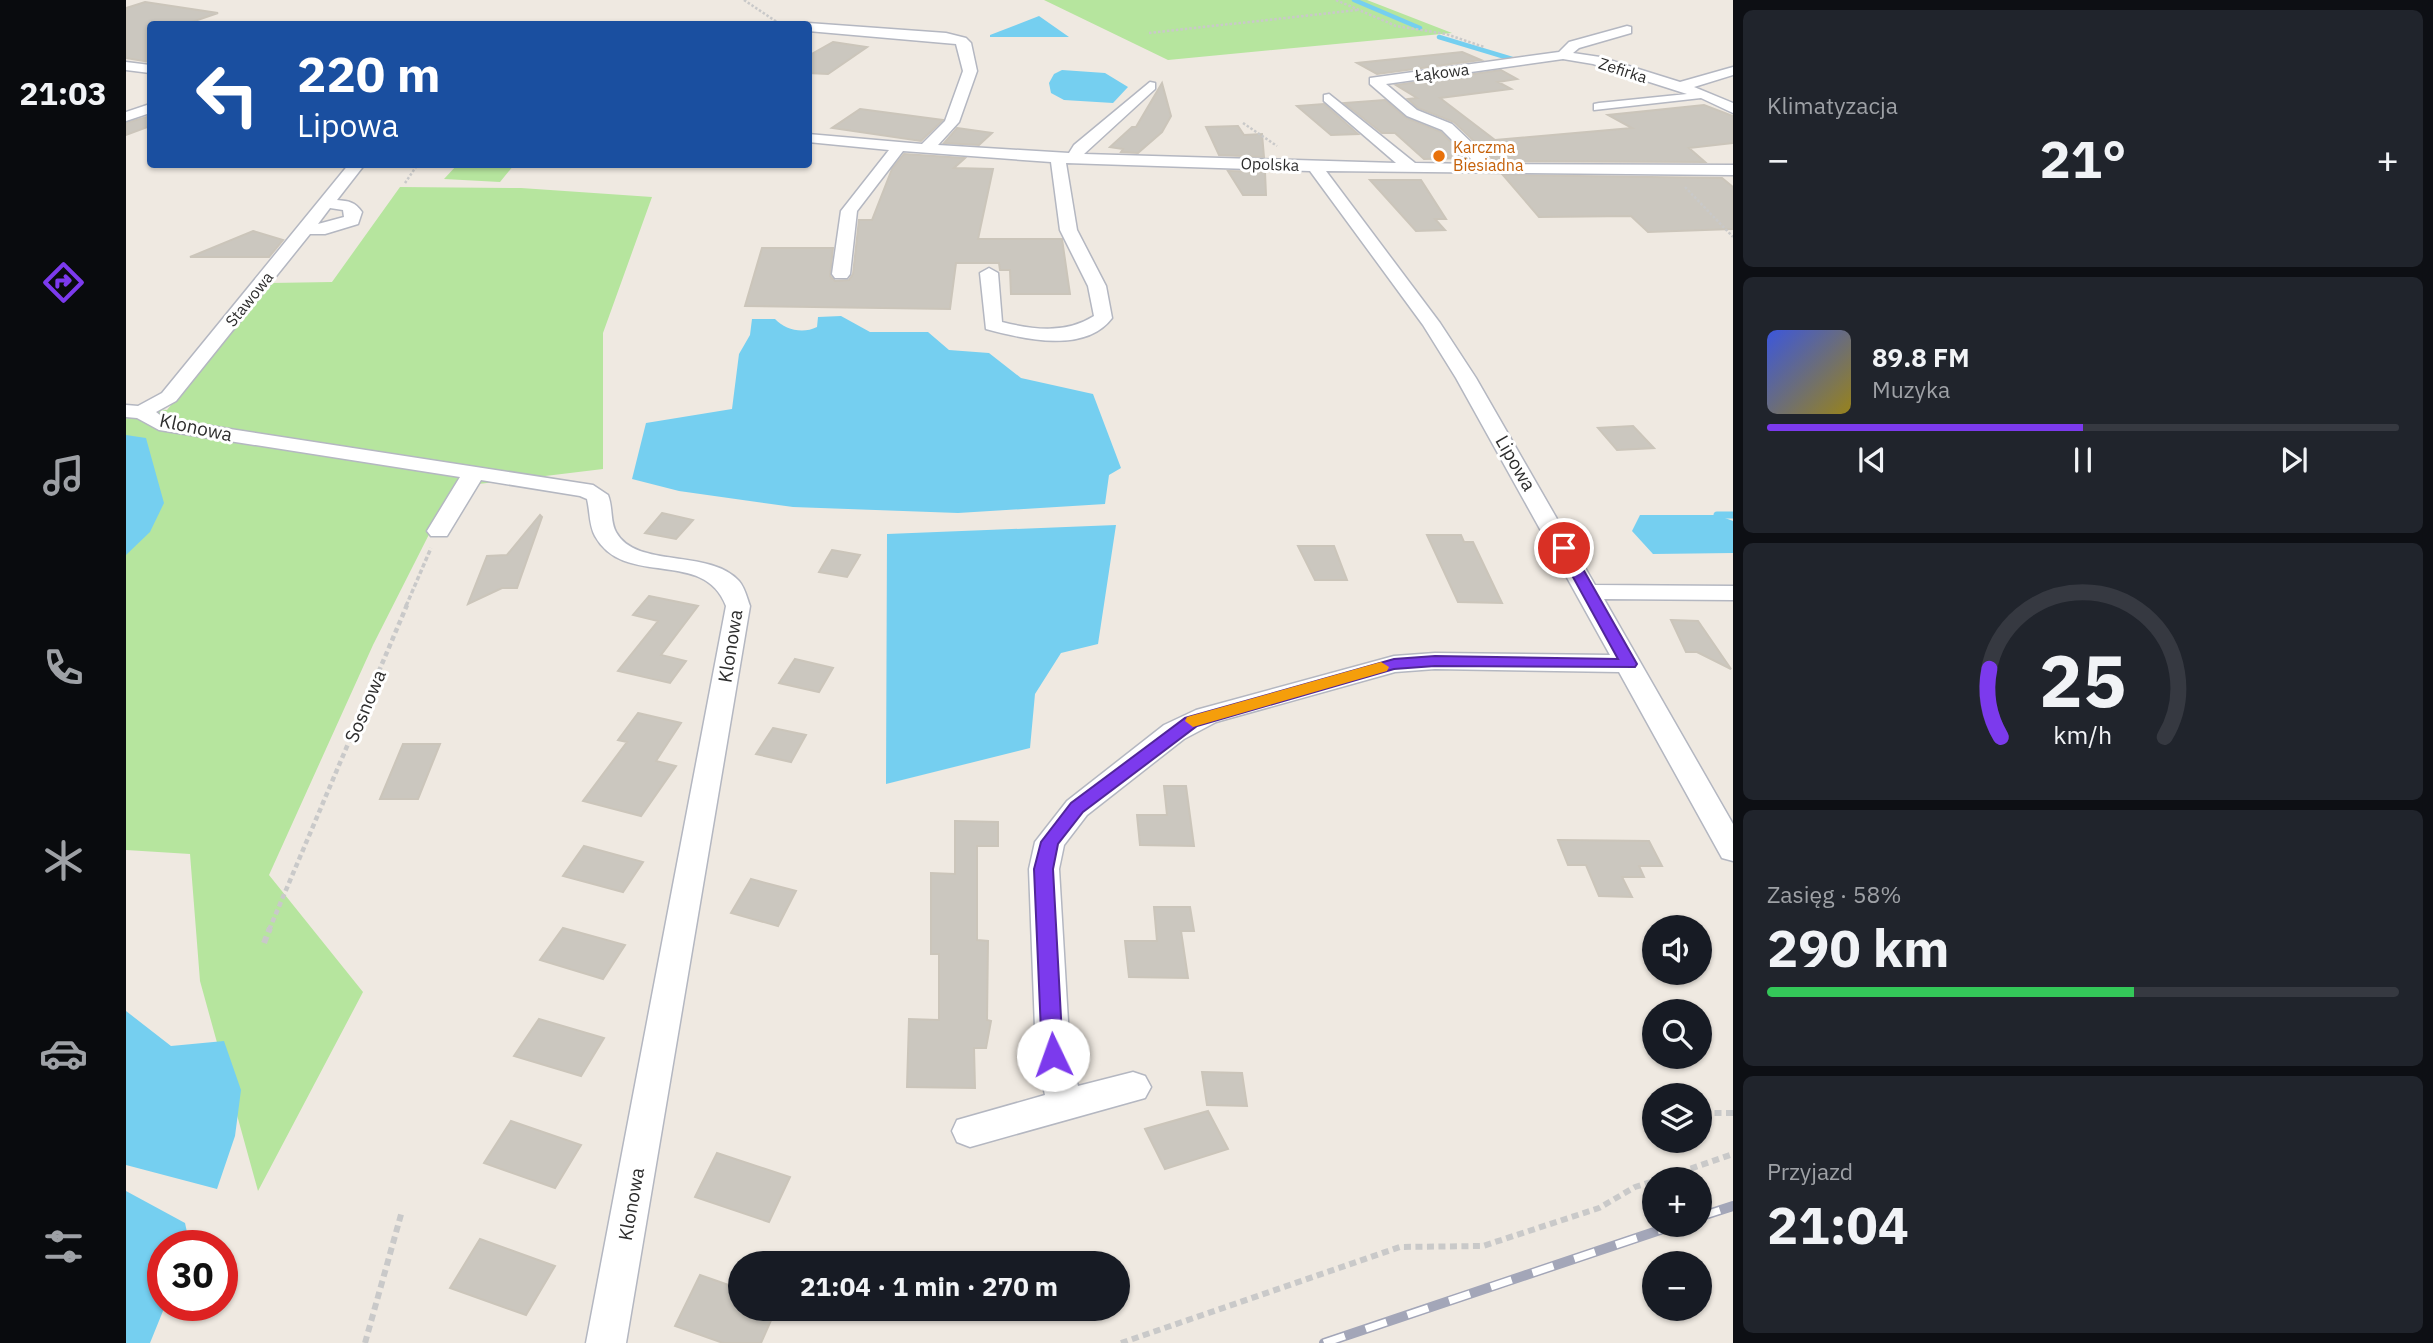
<!DOCTYPE html>
<html lang="pl">
<head>
<meta charset="utf-8">
<style>
	:root { --surface:#171b24; --page:#20242c; --text:#f1f3f6; --muted:#9ea1a6; --line:#363941; --accent:#7c3aed }
	body { margin:0; font-family:"IBM Plex Sans",sans-serif; background:var(--page); color:var(--text); height:100vh; display:flex; flex-direction:column; font-size:26px; white-space:nowrap }
	* { box-sizing:border-box; margin:0 }
	p { font-size:23px; color:var(--muted) }
	.icon { flex:none; width:38px; height:38px; fill:none; stroke:currentColor; stroke-width:2; stroke-linecap:round; stroke-linejoin:round }
	.map { position:relative; flex:1; overflow:hidden }
	.panel { display:flex; flex-direction:column; gap:10px; padding:10px; background:#0d0f14; width:700px }
	.panel>* { flex:none }
	.top-card { position:absolute; left:21px; top:21px; width:665px; height:147px; border-radius:7px; box-shadow:0 2px 5px #0004; background:#1a4fa0; color:#fff; overflow:hidden }
	.buttons { position:absolute; left:1516px; top:915px; display:grid; gap:14px }
	.buttons a { display:grid; place-items:center; width:70px; height:70px; border-radius:50%; background:var(--surface); box-shadow:0 2px 5px #0004; font-size:35px }
	.speed { position:absolute; left:21px; top:1230px; display:flex; gap:14px; font-size:35px; font-weight:700; text-align:center }
	.speed>* { display:grid; place-content:center; width:91px; height:91px; border-radius:50%; background:var(--surface); box-shadow:0 2px 5px #0004; line-height:1 }
	.speed .limit { border:10px solid #d22; background:#fff; color:#111 }
	.pin { position:absolute; display:grid; place-items:center; width:60px; height:60px; color:#fff; margin:-30px; border:4px solid #fff; border-radius:50%; box-shadow:0 2px 7px #0007 }
	.me { position:absolute; width:77px; margin:-38px; rotate:357deg; stroke-linejoin:round; filter:drop-shadow(0 0 5px #0008) }
	.turn { display:flex; align-items:center; gap:24px; height:147px; padding:0 35px; font-size:32px }
	.turn .icon { width:91px; height:91px; stroke-width:2.5 }
	.turn b { display:block; font-size:49px; line-height:60px }
	.big { font-size:52px; font-weight:700; line-height:1.1 }
	.panel .card { flex:1; display:flex; flex-direction:column; justify-content:center; gap:10px; min-width:0; padding:0 24px; border-radius:10px; background:var(--page) }
	.panel .dial { align-items:center; gap:0 }
	.dial svg { height:182px; overflow:visible; fill:none; stroke:var(--line); stroke-width:7; stroke-linecap:round; text-anchor:middle }
	.dial text { fill:var(--text); stroke:none }
	.song { display:flex; align-items:center; gap:21px }
	.cover { width:84px; height:84px; border-radius:10px; background:linear-gradient(135deg,hsl(230 70% 55%),hsl(50 70% 35%)) }
	.played { height:7px; border-radius:4px; background:linear-gradient(90deg,var(--accent) 50%,var(--line) 50%) }
	.keys { display:flex; justify-content:space-around; direction:ltr }
	.heat { display:flex; justify-content:space-between; align-items:center; font-size:38px; direction:ltr }
	.charge { height:10px; border-radius:5px; background:linear-gradient(90deg,#34c759 58%,var(--line) 0) }
	.trip { position:absolute; left:602px; top:1251px; width:402px; height:70px; border-radius:35px; background:var(--surface); box-shadow:0 2px 5px #0004; font-weight:700; line-height:70px; text-align:center }
	main { display:flex; flex:1; min-height:0 }
	.dock { display:flex; flex-direction:column; width:126px; justify-content:space-around; align-items:center; background:#090b0e; color:var(--muted) }
	.dock .icon { width:49px; height:49px }
	.dock .current { color:var(--accent) }
	.dock b { font-size:32px; color:var(--text) }
	.map>svg:first-child { display:block }
	.green { fill:#b6e59e }
	.water { fill:#75cff0 }
	.lines { fill:none; stroke-linecap:round; stroke-linejoin:round }
	.stream-far1 { stroke:#75cff0; stroke-width:4.5 }
	.stream { stroke:#75cff0; stroke-width:7 }
	.building { fill:#cbc7bf; stroke:#cbc5ba; stroke-width:2 }
	.minor-casing { stroke:#b4b7c1; stroke-width:3 }
	.path-far3 { stroke:#c9c9c9; stroke-width:2.5; stroke-dasharray:2.5 2; stroke-linecap:butt }
	.path-far2 { stroke:#c9c9c9; stroke-width:3.5; stroke-dasharray:4.5 2.5; stroke-linecap:butt }
	.path-far1 { stroke:#c9c9c9; stroke-width:4.5; stroke-dasharray:5 3.5; stroke-linecap:butt }
	.path { stroke:#c9c9c9; stroke-width:6; stroke-dasharray:7 4.5; stroke-linecap:butt }
	.minor { fill:#fff; fill-rule:evenodd }
	.rail-casing { stroke:#a3a6b8; stroke-width:10 }
	.rail { stroke:#fff; stroke-width:7; stroke-dasharray:22; stroke-linecap:butt }
	.route { fill:#7c3aed; stroke:#51269a; stroke-width:2 }
	.slow { fill:#f59e0b }
	.food-dot { fill:#e8710a; stroke:#fff; stroke-width:2.5 }
	.labels { text-anchor:middle; dominant-baseline:central; stroke-width:6; stroke-linejoin:round; paint-order:stroke }
	.far-street-label { font-size:16px; fill:#2e2e2e; stroke:#fff }
	.far-food-label { font-size:16px; fill:#c56008; stroke:#fff; text-anchor:start }
	.street-label { font-size:19px; fill:#2e2e2e; stroke:#fff }
</style>
</head>
<body>
<main>
<nav class="dock">
<b>21:03</b>
<svg class="icon current" aria-label="directions" viewBox="0 0 24 24"><path d="M12 3l9 9-9 9-9-9zM9 14v-3h6M13 9l2 2-2 2"/></svg>
<svg class="icon" aria-label="music" viewBox="0 0 24 24"><path d="M9 18V5l10-2v13"/><circle cx="6" cy="18" r="3"/><circle cx="16" cy="16" r="3"/></svg>
<svg class="icon" aria-label="phone" viewBox="0 0 24 24"><path d="M5 4h4l2 5-3 2q2 4 5 5l2-3 5 2v4C11 20 4 13 5 4z"/></svg>
<svg class="icon" aria-label="climate" viewBox="0 0 24 24"><path d="M12 3v18M4 7l16 10M4 17L20 7"/></svg>
<svg class="icon" aria-label="car" viewBox="0 0 24 24"><path d="M5 17H2v-5l4-1 3-4h7l3 4 3 1v5h-3M9 17h6M6 11h13"/><circle cx="7" cy="17" r="2"/><circle cx="17" cy="17" r="2"/></svg>
<svg class="icon" aria-label="filters" viewBox="0 0 24 24"><path d="M4 7h16M4 17h16"/><circle cx="9" cy="7" r="2"/><circle cx="15" cy="17" r="2"/></svg>
</nav>
<div class="map">
<svg width="1607" height="1343" viewBox="0 0 1607 1343">
	<rect width="100%" height="100%" fill="#efe9e1"/>
	<path class="green" d="M918,0H1241L1326,33L1042,60Z
		M331,165L384,164L388,165L374,182L318,179Z
		M274,187L395,188L526,197L477,333V469L327,487L247,645L143,875L237,992L132,1191L74,981L64,854L0,850V406L41,410L144,283L206,282Z"/>
	<path class="water" d="M913,16L943,37H864V35Z
		M936,70L979,73L1002,87L987,103L938,100L925,93L923,83L928,74Z
		M715,316L744,332H802L823,350L863,353L895,378L967,394L995,468L983,475L979,504L832,513L667,507L553,491L506,479L520,423L606,409L613,354L624,335L626,319H649C659,330 677,334 691,327L692,317Z
		M0,435L20,438L38,503L24,532L0,555Z
		M1514,515H1591L1607,521V553L1527,554L1506,531Z
		M990,525L972,644L935,653L909,694L904,748L760,784L761,534Z
		M0,1011L45,1046L98,1041L115,1090L109,1136L91,1189L0,1165Z
		M0,1191L59,1223L64,1246H37V1306H39L24,1343H0Z"/>
	<g class="lines">
		<path class="stream-far1" d="M1228,0L1294,28
			M1313,37L1386,59"/>
		<path class="stream" d="M1591,515H1607"/>
	</g>
	<path class="building" d="M19,2L92,13L60,24H24V62L0,58V8Z
		M707,42L741,47L702,74L682,73V56Z
		M1336,52L1355,60L1251,74L1231,63Z
		M1375,70L1391,79L1372,82L1385,89L1314,98L1369,140L1506,128L1482,115L1578,105L1607,116V143L1563,148L1579,162L1369,161L1328,122L1292,108L1282,99L1291,98L1270,85Z
		M1036,83L1045,116L1036,132L1012,153L995,152L997,149L984,147L1006,127H1010Z
		M1259,100L1280,118L1315,132L1341,158L1298,159L1269,133H1256L1218,103Z
		M1198,104L1232,134L1205,135L1171,106Z
		M734,109L817,120L795,141L706,128Z
		M24,116V126L0,135V123Z
		M1112,126L1118,135L1136,134L1138,157L1093,155L1080,127Z
		M831,128L866,133L853,145L818,143Z
		M778,154L839,158L828,168L867,169L852,239H936L944,294H885L884,270H874L873,263H830L824,309L619,306L636,248H707L704,276L709,281L723,280L727,274L733,220H746L766,169Z
		M1102,171L1139,172L1140,195H1117Z
		M1377,175L1596,178L1607,187V229L1522,232L1505,216L1413,217Z
		M1244,180H1295L1320,219H1309L1319,230L1290,231Z
		M127,231L157,240L143,257H64Z
		M1507,426L1528,448L1491,450L1472,428Z
		M536,513L567,520L550,539L519,533Z
		M414,515L416,517L391,588H376L342,604L361,556L381,555Z
		M1301,535H1335L1338,542H1347L1376,603L1332,602Z
		M1172,546H1208L1221,580H1189Z
		M706,550L734,555L721,577L693,572Z
		M523,596L572,606L535,655L560,661L544,683L492,671L532,621L507,615Z
		M1545,620L1572,621L1605,669L1571,652H1560Z
		M669,659L707,668L693,692L653,683Z
		M512,713L555,723L530,761L550,766L515,816L457,801L501,742L492,740Z
		M647,728L680,735L665,762L630,754Z
		M277,744H314L292,799H254Z
		M1038,786H1060L1068,846L1014,845L1011,815H1041Z
		M829,821L872,822V846H851V940L862,941L861,1020L865,1021L860,1048H848L849,1088L781,1087L783,1019L813,1020V954H805V873L829,874Z
		M1432,840L1523,841L1536,866H1513L1518,877H1496L1506,897L1473,896L1460,865H1442Z
		M458,846L517,862L497,892L437,876Z
		M625,879L670,891L652,926L605,913Z
		M1028,907H1064L1068,931H1055L1062,978L1003,977L999,941H1031Z
		M437,928L499,945L477,979L414,960Z
		M413,1019L478,1038L455,1076L388,1056Z
		M1076,1072L1116,1073L1121,1106L1081,1105Z
		M1082,1111L1102,1149L1039,1169L1019,1129Z
		M385,1121L455,1145L429,1188L358,1163Z
		M591,1153L664,1177L643,1222L569,1197Z
		M354,1239L429,1266L400,1315L324,1288Z
		M574,1275L614,1289V1309H650L635,1343H597L549,1326Z"/>
	<g class="lines">
		<defs>
			<path id="minor" d="M682,23L820,33L840,38L845,43L851,71L833,122L812,145L943,153L948,145L1024,82L1029,83V89L958,154L1270,163L1198,101V95L1203,94L1289,163L1350,164L1316,130L1281,116L1244,84V78L1433,52L1443,42L1501,26L1505,27V33L1453,48L1447,53L1474,57L1554,82L1607,67V75L1568,87L1607,103V113L1575,98L1468,110V104L1473,103L1561,94L1467,64L1437,59L1260,84L1291,110L1326,124L1368,164L1607,165V175L1200,171L1314,323L1350,378L1469,585L1607,586V600L1478,599L1607,824V861L1596,858L1493,672L1309,669L1269,672L1090,722L1058,739L961,815L938,845L933,869L944,1055L952,1086L1007,1072L1019,1076L1025,1087L1019,1098L844,1147L831,1142L826,1131L831,1120L919,1095L910,1055L903,869L909,842L941,801L1038,725L1070,710L1268,656L1309,653L1484,655L1330,378L1297,325L1184,171L940,163L951,230L980,286L986,318C959,354 897,339 860,329L854,273L863,268L872,273L876,322C908,330 939,334 968,316L962,286L934,230L925,162L777,151L731,211L724,274L721,278H709L706,274L715,211L763,150L682,142V134L796,144L819,121L837,71L830,44L682,31V24H677Z
				M0,62L24,65V73L0,70Z
				M24,104V113L0,121V112Z
				M223,164H239L211,200C223,201 229,202 236,212L232,224L199,234H184L50,401L30,412L39,419L467,485L482,495C487,507 484,521 490,532C510,569 583,548 613,581C619,588 621,598 624,606L500,1343H460L600,606C578,547 498,589 469,536C463,525 464,511 461,499L454,496L355,480L321,536H305L301,531L334,477L33,430L11,418L0,417V405L12,406L36,393ZM204,208L217,210L218,217L192,224Z"/>
		</defs>
		<use href="#minor" class="minor-casing"/>
		<path class="path-far3" d="M618,0L654,24
			M1210,0L1270,26L1320,34L1358,47
			M1023,33L1232,10
			M1117,123L1151,146
			M279,183L292,164
			M1559,187L1607,237"/>
		<path class="path-far2" d="M280,606L305,548"/>
		<path class="path-far1" d="M143,930L281,605"/>
		<path class="path" d="M138,943L144,928
			M1577,1113H1607
			M1532,1180L1607,1154
			M239,1343L276,1211
			M995,1343L1274,1247L1357,1246L1473,1208L1509,1187L1528,1181"/>
		<use href="#minor" class="minor"/>
		<defs>
			<path id="rail" d="M1573,1217L1607,1206
				M1198,1343L1549,1225"/>
		</defs>
		<use href="#rail" class="rail-casing"/>
		<use href="#rail" class="rail"/>
	</g>
	<path class="route" d="M1438,544L1445,548L1511,664L1509,667L1309,666L1268,669L1071,726L957,812L932,844L927,869L937,1055L934,1061L927,1064L919,1061L916,1055L908,869L915,842L945,803L1059,718L1268,659L1309,656L1492,659L1431,548Z"/>
	<path class="slow" d="M1255,662L1263,667L1261,671L1067,727L1059,721L1061,717Z"/>
	<circle class="food-dot" cx="1313" cy="156" r="7"/>
	<g class="labels">
		<g class="far-street-label">
			<text transform="translate(1497 70) rotate(18)">Zefirka</text>
			<text transform="translate(1316 72) rotate(-7)">Łąkowa</text>
			<text transform="translate(1144 164) rotate(2)">Opolska</text>
			<text transform="translate(123 299) rotate(-51)">Stawowa</text>
		</g>
		<g class="far-food-label">
			<text x="1327" y="147">Karczma<tspan x="1327" dy="18">Biesiadna</tspan></text>
		</g>
		<g class="street-label">
			<text transform="translate(70 427) rotate(12)">Klonowa</text>
			<text transform="translate(1390 463) rotate(60)">Lipowa</text>
			<text transform="translate(604 646) rotate(-81)">Klonowa</text>
			<text transform="translate(239 706) rotate(-67)">Sosnowa</text>
			<text transform="translate(505 1204) rotate(-80)">Klonowa</text>
		</g>
	</g>
</svg>
<div class="buttons">
<a><svg class="icon" aria-label="sound" viewBox="0 0 24 24"><path d="M4 9h4l5-4v14l-5-4H4zM17 9q2 3 0 6"/></svg></a>
<a><svg class="icon" aria-label="search" viewBox="0 0 24 24"><circle cx="10" cy="10" r="6"/><path d="M15 15l6 6"/></svg></a>
<a><svg class="icon" aria-label="layers" viewBox="0 0 24 24"><path d="M12 4l9 5-9 5-9-5zM3 14l9 5 9-5"/></svg></a>
<a>+</a>
<a>−</a>
</div>
<div class="speed"><div class="limit">30</div></div>
<div class="pin" style="left:1438px;top:548px;background:#d93025"><svg class="icon" aria-label="arrive" viewBox="0 0 24 24"><path d="M6 21V4h12l-3 4 3 4H6"/></svg></div>
<svg class="me" style="left:927px;top:1055px" viewBox="-20 -20 40 40"><circle r="19" fill="#fff"/><path d="M0-13L10 11 0 6-10 11z" fill="#7c3aed"/></svg>
<div class="trip">21:04 · 1 min · 270 m</div>
<div class="top-card">
<div class="turn"><svg class="icon" aria-label="left" viewBox="0 0 24 24"><path d="M17 20v-9H6M10 6l-5 5 5 5"/></svg><div><b>220 m</b>Lipowa</div></div>
</div>
</div>
<section class="panel">
<div class="card"><p>Klimatyzacja</p>
<div class="heat"><a>−</a><b class="big">21°</b><a>+</a></div>
</div>
<div class="card">
<div class="song"><i class="cover"></i><div><b>89.8 FM</b><p>Muzyka</p></div></div>
<div class="played"></div>
<div class="keys"><svg class="icon" aria-label="previous" viewBox="0 0 24 24"><path d="M18 5L8 12l10 7zM5 5v14"/></svg><svg class="icon" aria-label="pause" viewBox="0 0 24 24"><path d="M8 5v14M16 5v14"/></svg><svg class="icon" aria-label="next" viewBox="0 0 24 24"><path d="M6 5l10 7-10 7zM19 5v14"/></svg></div>
</div>
<div class="card dial"><svg viewBox="0 0 100 80">
<path d="M14 69A42 42 0 1 1 86 69"/>
<path d="M14 69A42 42 0 0 1 9 39" stroke="#7c3aed"/>
<text x="50" y="56" font-size="32" font-weight="700">25</text>
<text x="50" y="72" font-size="11">km/h</text>
</svg></div>
<div class="card"><p>Zasięg · 58%</p><b class="big">290 km</b><div class="charge"></div></div>
<div class="card"><p>Przyjazd</p><b class="big">21:04</b></div>
</section>
</main>
</body>
</html>
